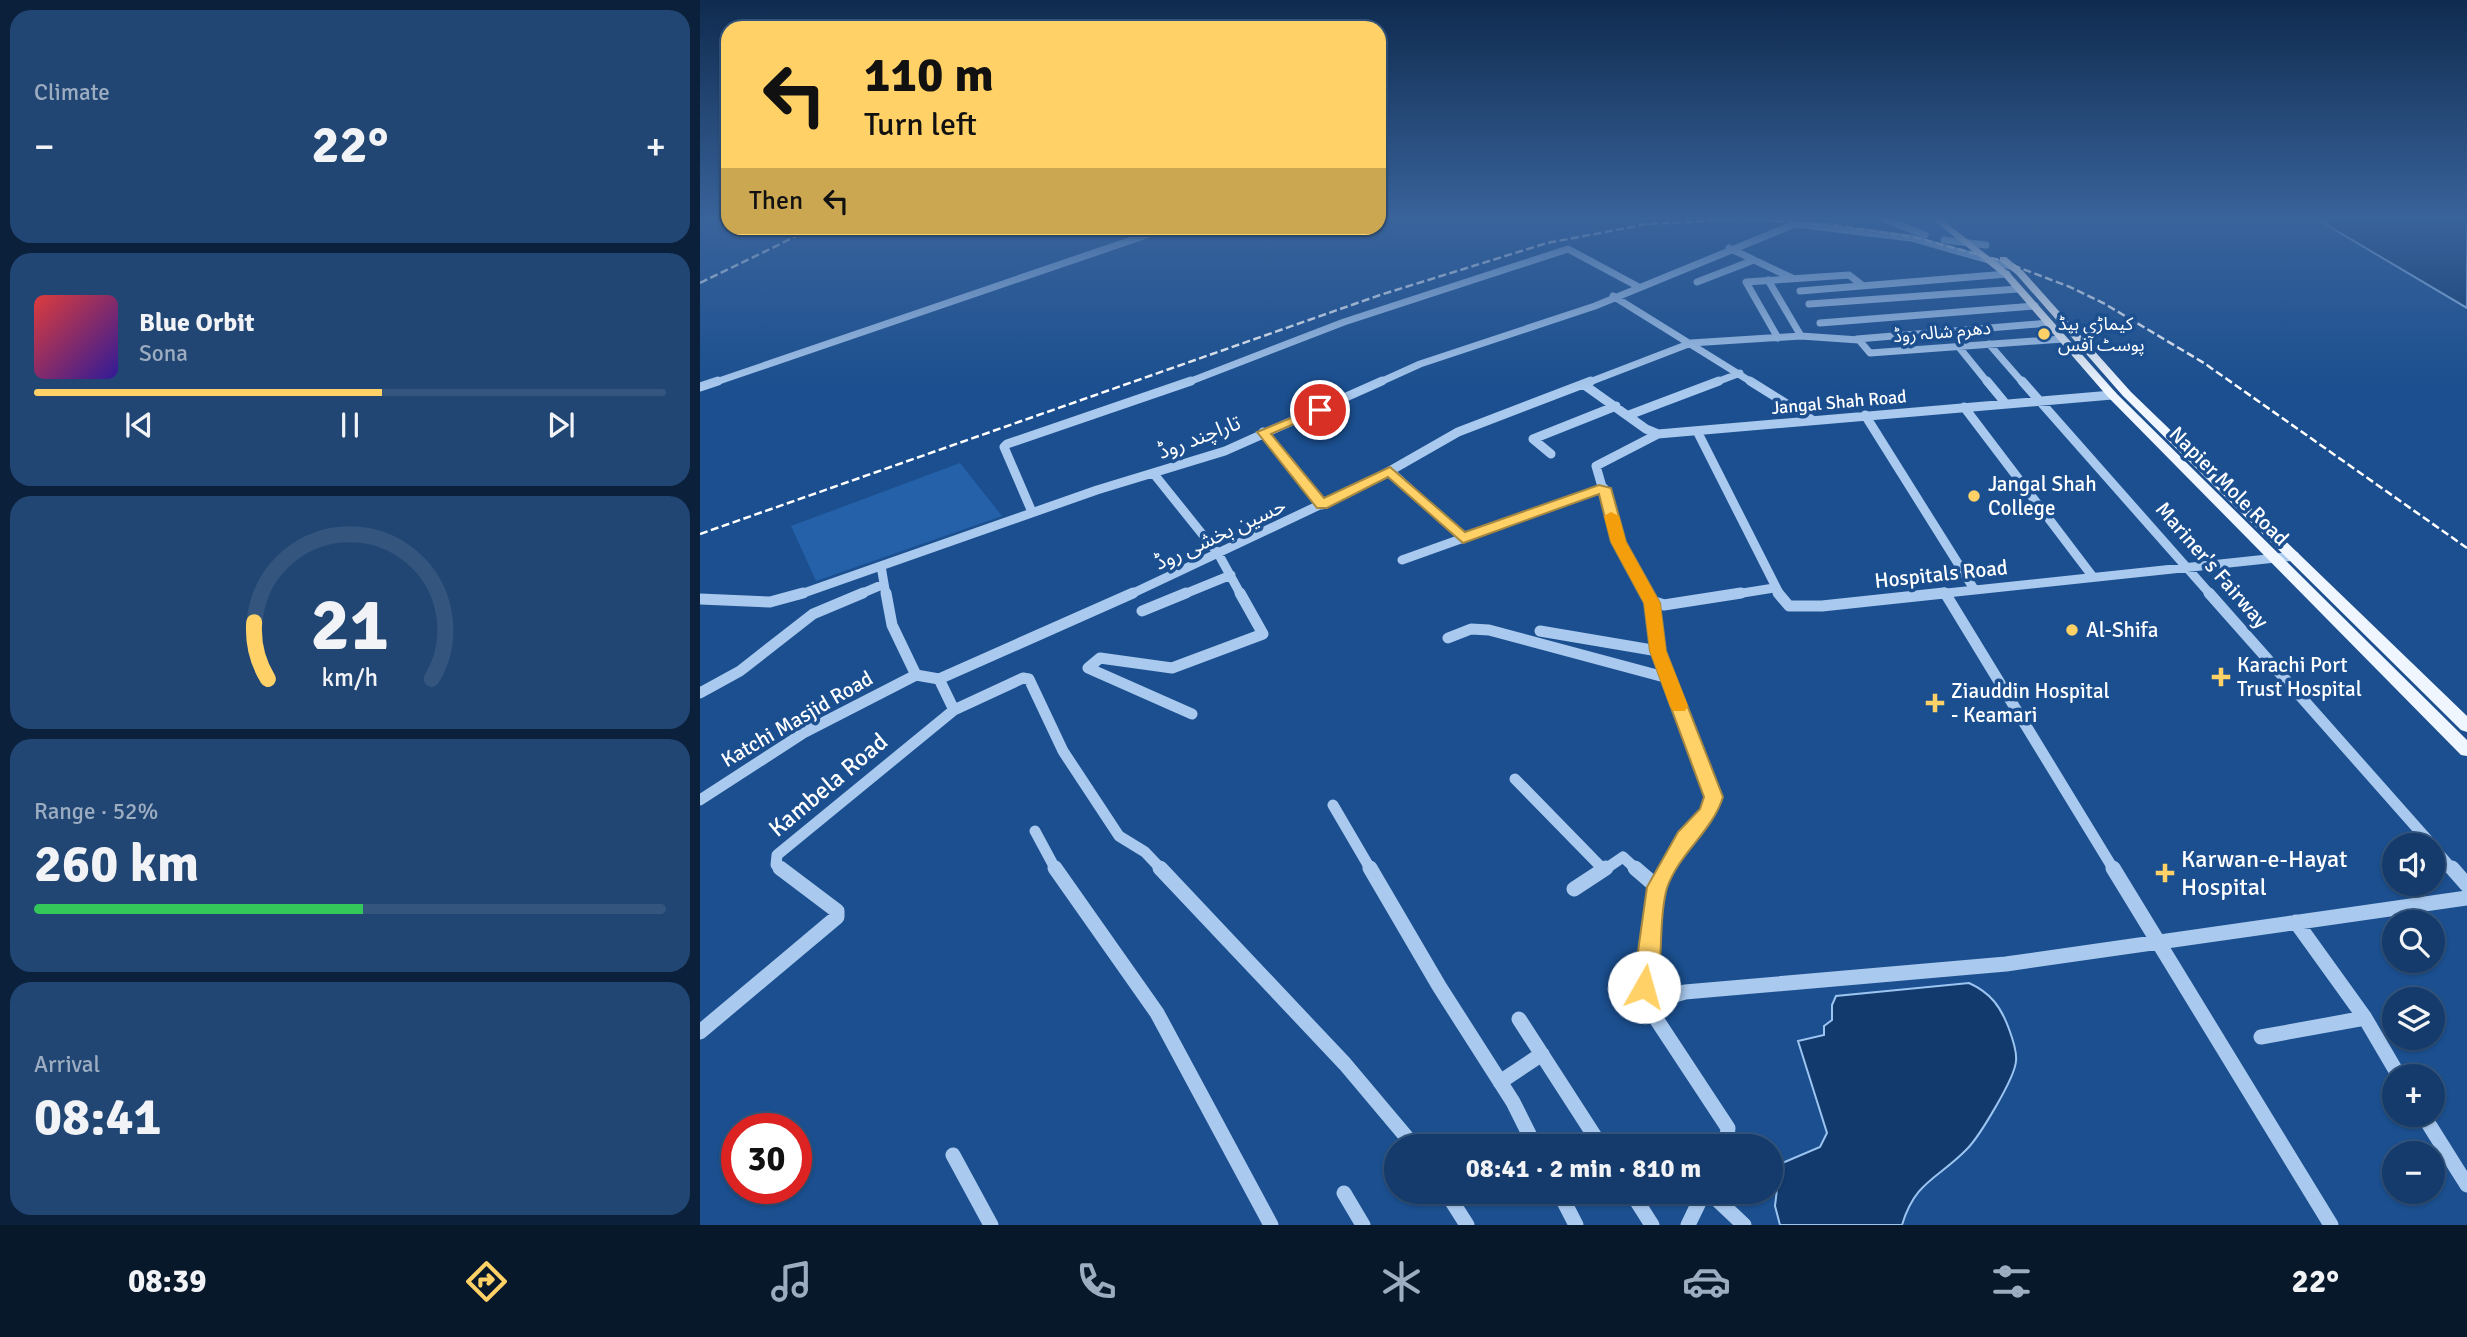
<!DOCTYPE html>
<html lang="en">
<head>
<meta charset="utf-8">
<style>
	:root { --surface:#143b6b; --page:#214673; --text:#f1f3f6; --muted:#9dadc1; --line:#33557e; --accent:#ffd166 }
	body { margin:0; font-family:Signika,"Noto Sans Arabic",sans-serif; background:var(--page); color:var(--text); height:100vh; display:flex; flex-direction:column; font-size:26px; white-space:nowrap }
	* { box-sizing:border-box; margin:0 }
	p { font-size:23px; color:var(--muted) }
	.icon { flex:none; width:38px; height:38px; fill:none; stroke:currentColor; stroke-width:2; stroke-linecap:round; stroke-linejoin:round }
	.map { position:relative; flex:1; overflow:hidden }
	.side { display:flex; flex-direction:column; gap:10px; padding:10px; background:#0b203b; width:700px }
	.side>* { flex:none }
	.top-card { position:absolute; left:21px; top:21px; width:665px; height:214px; border-radius:21px; box-shadow:0 2px 5px #0004,0 0 0 2px var(--line); background:#ffd166; color:#111; overflow:hidden }
	.fabs { position:absolute; left:1682px; top:833px; display:grid; gap:14px }
	.fabs a { display:grid; place-items:center; width:63px; height:63px; border-radius:50%; background:var(--surface); box-shadow:0 2px 5px #0004,0 0 0 2px var(--line); font-size:35px }
	.speed { position:absolute; left:21px; top:1113px; display:flex; gap:14px; font-size:35px; font-weight:700; text-align:center }
	.speed>* { display:grid; place-content:center; width:91px; height:91px; border-radius:50%; background:var(--surface); box-shadow:0 2px 5px #0004,0 0 0 2px var(--line); line-height:1 }
	.speed .limit { border:10px solid #d22; background:#fff; color:#111 }
	.pin { position:absolute; display:grid; place-items:center; width:60px; height:60px; color:#fff; margin:-30px; border:4px solid #fff; border-radius:50%; box-shadow:0 2px 7px #0007 }
	.me { position:absolute; width:77px; margin:-38px; rotate:7deg; stroke-linejoin:round; filter:drop-shadow(0 0 5px #0008) }
	.turn { display:flex; align-items:center; gap:24px; height:147px; padding:0 28px; font-size:32px }
	.turn .icon { width:91px; height:91px; stroke-width:2.5 }
	.turn b { display:block; font-size:49px; line-height:60px }
	.then { display:flex; align-items:center; height:66px; padding:0 28px; background:#0003; gap:14px; font-size:26px }
	.big { font-size:52px; font-weight:800; line-height:1.1 }
	.side .widget { flex:1; display:flex; flex-direction:column; justify-content:center; gap:10px; min-width:0; padding:0 24px; border-radius:21px; background:var(--page) }
	.side .dial { align-items:center; gap:0 }
	.dial svg { height:182px; overflow:visible; fill:none; stroke:var(--line); stroke-width:7; stroke-linecap:round; text-anchor:middle }
	.dial text { fill:var(--text); stroke:none }
	.song { display:flex; align-items:center; gap:21px }
	.cover { width:84px; height:84px; border-radius:10px; background:linear-gradient(135deg,hsl(0 70% 55%),hsl(250 70% 35%)) }
	.played { height:7px; border-radius:4px; background:linear-gradient(90deg,var(--accent) 55%,var(--line) 55%) }
	.keys { display:flex; justify-content:space-around; direction:ltr }
	.heat { display:flex; justify-content:space-between; align-items:center; font-size:38px; direction:ltr }
	.charge { height:10px; border-radius:5px; background:linear-gradient(90deg,#34c759 52%,var(--line) 0) }
	.trip { position:absolute; left:684px; top:1134px; width:399px; height:70px; border-radius:35px; background:var(--surface); box-shadow:0 2px 5px #0004,0 0 0 2px var(--line); font-weight:800; line-height:70px; text-align:center }
	.dock { display:flex; height:112px; justify-content:space-around; align-items:center; background:#08182b; color:var(--muted) }
	.dock .icon { width:49px; height:49px }
	.dock .selected { color:var(--accent) }
	.dock b { font-size:32px; color:var(--text) }
	main { display:flex; flex:1; min-height:0 }
	.map>svg:first-child { display:block }
	.green { fill:#2461a8 }
	.water { fill:#123a6d; stroke:#9cc4f0; stroke-width:2 }
	.lines { fill:none; stroke-linecap:round; stroke-linejoin:round }
	.minor-far3 { stroke:#a9c9ee; stroke-width:7 }
	.minor-far2 { stroke:#a9c9ee; stroke-width:9 }
	.minor-far1 { stroke:#a9c9ee; stroke-width:11 }
	.minor { stroke:#a9c9ee; stroke-width:15 }
	.major { fill:#f0f6ff; fill-rule:evenodd }
	.rail { stroke:#fff; stroke-width:2.5; stroke-dasharray:8 3.5; stroke-linecap:butt }
	.route { fill:#ffd166; stroke:#a68842; stroke-width:2 }
	.slow { fill:#f59e0b }
	.poi-dot { fill:#ffd166; stroke:#1b4f8f; stroke-width:2.5 }
	.labels { text-anchor:middle; dominant-baseline:central; stroke-width:7; stroke-linejoin:round; paint-order:stroke }
	.far-poi-label { font-size:18px; fill:#fff; stroke:#1b4f8f; text-anchor:start }
	.far-street-label { font-size:18px; fill:#fff; stroke:#1b4f8f }
	.street-label { font-size:21px; fill:#fff; stroke:#1b4f8f }
	.poi-label { font-size:21px; fill:#fff; stroke:#1b4f8f; text-anchor:start }
	.near-street-label { font-size:24px; fill:#fff; stroke:#1b4f8f }
	.near-poi-label { font-size:24px; fill:#fff; stroke:#1b4f8f; text-anchor:start }
</style>
</head>
<body>
<main>
<section class="side">
<div class="widget"><p>Climate</p>
<div class="heat"><a>−</a><b class="big">22°</b><a>+</a></div>
</div>
<div class="widget">
<div class="song"><i class="cover"></i><div><b>Blue Orbit</b><p>Sona</p></div></div>
<div class="played"></div>
<div class="keys"><svg class="icon" aria-label="previous" viewBox="0 0 24 24"><path d="M18 5L8 12l10 7zM5 5v14"/></svg><svg class="icon" aria-label="pause" viewBox="0 0 24 24"><path d="M8 5v14M16 5v14"/></svg><svg class="icon" aria-label="next" viewBox="0 0 24 24"><path d="M6 5l10 7-10 7zM19 5v14"/></svg></div>
</div>
<div class="widget dial"><svg viewBox="0 0 100 80">
<path d="M14 69A42 42 0 1 1 86 69"/>
<path d="M14 69A42 42 0 0 1 8 44" stroke="#ffd166"/>
<text x="50" y="56" font-size="32" font-weight="700">21</text>
<text x="50" y="72" font-size="11">km/h</text>
</svg></div>
<div class="widget"><p>Range · 52%</p><b class="big">260 km</b><div class="charge"></div></div>
<div class="widget"><p>Arrival</p><b class="big">08:41</b></div>
</section>
<div class="map">
<svg width="1767" height="1225" viewBox="0 0 1767 1225">
	<rect width="100%" height="100%" fill="#1b4f8f"/>
	<path class="green" d="M1182,218H1234L1270,244L1227,235Z
		M260,463L302,516L116,581L91,526Z"/>
	<path class="water" d="M1615,218H1767V308Z
		M1269,983C1291,993 1301,1007 1309,1029C1312,1037 1317,1052 1316,1061C1315,1078 1279,1137 1267,1149C1238,1179 1215,1181 1202,1225H1080L1075,1206L1080,1164L1120,1147L1127,1133L1098,1041L1124,1035V1026L1132,1020V1005L1136,996Z"/>
	<g class="lines">
		<path class="minor-far3" d="M1181,218L1225,235
			M1244,240L1286,245
			M1029,248L1092,278
			M1068,280L1101,336
			M997,282L1054,260
			M1100,291L1307,274
			M913,296L1053,383
			M1109,304L1318,289
			M1120,323L1335,306
			M1078,338L1046,282L1149,275L1162,285
			M1157,339L1349,323
			M1289,344L1323,383
			M1258,346L1288,383
			M13,383L467,228
			M486,383L644,322L868,249L937,286
			M678,383L720,364L895,306L1095,224L1211,238L1313,267
			M887,383L991,343L1101,336L1159,340L1170,353L1363,339
			M1014,383L1040,373"/>
		<path class="minor-far2" d="M1050,381L1111,419
			M1287,381L1306,404
			M1322,381L1511,595
			M883,384L946,429L958,434L1412,395
			M0,387L18,381
			M1264,407L1393,577
			M929,415L1019,381
			M1165,415L1274,589
			M997,431L1080,595
			M563,432L622,505
			M851,454L833,439L916,406
			M690,471L763,538
			M454,474L519,555L541,595
			M332,512L304,447L307,444L491,381
			M702,560L904,488
			M181,566L186,595
			M1244,592L1246,595
			M98,595L397,490L525,451L682,381
			M158,595L184,584
			M429,595L681,476L758,432L891,381
			M482,595L531,575
			M946,595L918,542L896,466L958,434
			M1030,595L1074,588
			M1228,595L1595,556"/>
		<path class="minor-far1" d="M186,593L192,625L216,675
			M945,593L949,600L964,605L1041,593
			M1078,593L1089,606H1122L1244,593
			M1245,593L1414,870
			M1509,593L1732,845
			M0,599L70,602L103,593
			M952,603L958,651L1013,803L985,838L967,870
			M442,611L486,593
			M840,631L958,651
			M748,638L771,629L789,630L968,678
			M216,675L239,679L433,593
			M239,679L254,710L323,678L329,679L363,751L419,836L445,852L462,870
			M0,693L40,671L113,614L163,593
			M492,714L388,668L400,658L472,668L563,634L540,593
			M815,779L903,869
			M0,800L105,732L216,675
			M633,805L671,870
			M335,831L356,870
			M1732,846L1753,870
			M82,870L76,865L77,855L254,710
			M904,870L923,857L937,870"/>
		<path class="minor" d="M355,868L457,1013L571,1225
			M460,868L645,1064L714,1146
			M670,868L739,986L813,1102L835,1146
			M935,868L957,887
			M968,868L957,887L944,987L949,1008L1028,1128L1026,1146
			M1413,868L1631,1225
			M1752,868L1767,885
			M874,889L906,868
			M1596,922L1665,1018L1699,1076
			M949,1008L961,999L985,992L1306,964L1767,898
			M819,1019L901,1146
			M0,1032L137,917V911L80,868
			M1561,1037L1665,1018
			M800,1082L842,1054
			M1723,1115L1767,1185
			M253,1155L291,1225
			M746,1192L767,1225
			M859,1192L876,1225
			M931,1192L952,1225
			M1009,1192L1044,1225
			M644,1193L663,1225
			M988,1225L1004,1192"/>
		<path class="major" d="M1231,218H1240L1309,272L1416,393L1767,740V756L1761,755L1408,397L1303,276Z
			M1300,257H1306L1323,271L1431,392L1767,716V732L1761,730L1423,396L1317,275L1300,261Z"/>
		<path class="rail" d="M0,283L113,228
			M0,534L680,295L847,243L947,224L1044,219L1134,225L1213,237L1299,260L1370,287L1405,304L1504,363L1767,548"/>
	</g>
	<linearGradient id="sky" x2="0" y2="1"><stop stop-color="#0f2b4f"/><stop offset="0.56" stop-color="#39639b"/><stop offset="1" stop-color="#39639b" stop-opacity="0"/></linearGradient>
	<rect width="1767" height="390" fill="url(#sky)"/>
	<path class="route" d="M615,408L626,410L571,434L624,498L690,467L765,532L899,485L911,488L926,542L960,603L966,651L1023,797C1012,832 979,853 967,888C957,922 966,962 952,995L944,998L936,995L933,987L947,887L978,832L1000,809L1004,797L950,651L944,603L911,542L899,494L763,543L688,477L627,508H617L557,432Z"/>
	<path class="slow" d="M911,512L919,516L926,542L960,603L966,651L988,706L985,711H973L970,706L950,651L944,603L911,542L904,516Z"/>
	<g class="poi-dot">
		<circle cx="1344" cy="334" r="7"/>
		<circle cx="1274" cy="496" r="7"/>
		<circle cx="1372" cy="630" r="7"/>
		<path d="M1517.5 666.5h7v7h7v7h-7v7h-7v-7h-7v-7h7z"/>
		<path d="M1231.5 692.5h7v7h7v7h-7v7h-7v-7h-7v-7h7z"/>
		<path d="M1461.5 862.5h7v7h7v7h-7v7h-7v-7h-7v-7h7z"/>
	</g>
	<g class="labels">
		<g class="far-poi-label">
			<text x="1358" y="324">کیماڑی ہیڈ<tspan x="1358" dy="21">پوسٹ آفس</tspan></text>
		</g>
		<g class="far-street-label">
			<text transform="translate(1242 332) rotate(-5)">دھرم شالہ روڈ</text>
			<text transform="translate(1139 402) rotate(-5)">Jangal Shah Road</text>
		</g>
		<g class="street-label">
			<text transform="translate(499 437) rotate(-21)">تاراچند روڈ</text>
			<text transform="translate(1529 486) rotate(45)">Napier Mole Road</text>
			<text transform="translate(520 534) rotate(-25)">حسین بخشی روڈ</text>
			<text transform="translate(1512 565) rotate(49)">Mariner's Fairway</text>
			<text transform="translate(1241 574) rotate(-6)">Hospitals Road</text>
			<text transform="translate(97 719) rotate(-30)">Katchi Masjid Road</text>
		</g>
		<g class="poi-label">
			<text x="1288" y="484">Jangal Shah<tspan x="1288" dy="24">College</tspan></text>
			<text x="1386" y="630">Al-Shifa</text>
			<text x="1537" y="665">Karachi Port<tspan x="1537" dy="24">Trust Hospital</tspan></text>
			<text x="1251" y="691">Ziauddin Hospital<tspan x="1251" dy="24">- Keamari</tspan></text>
		</g>
		<g class="near-street-label">
			<text transform="translate(128 785) rotate(-40)">Kambela Road</text>
		</g>
		<g class="near-poi-label">
			<text x="1481" y="859">Karwan-e-Hayat<tspan x="1481" dy="28">Hospital</tspan></text>
		</g>
	</g>
</svg>
<div class="fabs">
<a><svg class="icon" aria-label="sound" viewBox="0 0 24 24"><path d="M4 9h4l5-4v14l-5-4H4zM17 9q2 3 0 6"/></svg></a>
<a><svg class="icon" aria-label="search" viewBox="0 0 24 24"><circle cx="10" cy="10" r="6"/><path d="M15 15l6 6"/></svg></a>
<a><svg class="icon" aria-label="layers" viewBox="0 0 24 24"><path d="M12 4l9 5-9 5-9-5zM3 14l9 5 9-5"/></svg></a>
<a>+</a>
<a>−</a>
</div>
<div class="speed"><div class="limit">30</div></div>
<div class="pin" style="left:620px;top:410px;background:#d93025"><svg class="icon" aria-label="arrive" viewBox="0 0 24 24"><path d="M6 21V4h12l-3 4 3 4H6"/></svg></div>
<svg class="me" style="left:944px;top:987px" viewBox="-20 -20 40 40"><circle r="19" fill="#fff"/><path d="M0-13L10 11 0 6-10 11z" fill="#ffd166"/></svg>
<div class="trip">08:41 · 2 min · 810 m</div>
<div class="top-card">
<div class="turn"><svg class="icon" aria-label="left" viewBox="0 0 24 24"><path d="M17 20v-9H6M10 6l-5 5 5 5"/></svg><div><b>110 m</b>Turn left</div></div>
<div class="then">Then<svg class="icon" aria-label="left" viewBox="0 0 24 24"><path d="M17 20v-9H6M10 6l-5 5 5 5"/></svg></div>
</div>
</div>
</main>
<nav class="dock">
<b>08:39</b>
<svg class="icon selected" aria-label="directions" viewBox="0 0 24 24"><path d="M12 3l9 9-9 9-9-9zM9 14v-3h6M13 9l2 2-2 2"/></svg>
<svg class="icon" aria-label="music" viewBox="0 0 24 24"><path d="M9 18V5l10-2v13"/><circle cx="6" cy="18" r="3"/><circle cx="16" cy="16" r="3"/></svg>
<svg class="icon" aria-label="phone" viewBox="0 0 24 24"><path d="M5 4h4l2 5-3 2q2 4 5 5l2-3 5 2v4C11 20 4 13 5 4z"/></svg>
<svg class="icon" aria-label="climate" viewBox="0 0 24 24"><path d="M12 3v18M4 7l16 10M4 17L20 7"/></svg>
<svg class="icon" aria-label="car" viewBox="0 0 24 24"><path d="M5 17H2v-5l4-1 3-4h7l3 4 3 1v5h-3M9 17h6M6 11h13"/><circle cx="7" cy="17" r="2"/><circle cx="17" cy="17" r="2"/></svg>
<svg class="icon" aria-label="filters" viewBox="0 0 24 24"><path d="M4 7h16M4 17h16"/><circle cx="9" cy="7" r="2"/><circle cx="15" cy="17" r="2"/></svg>
<b>22°</b>
</nav>
</body>
</html>
